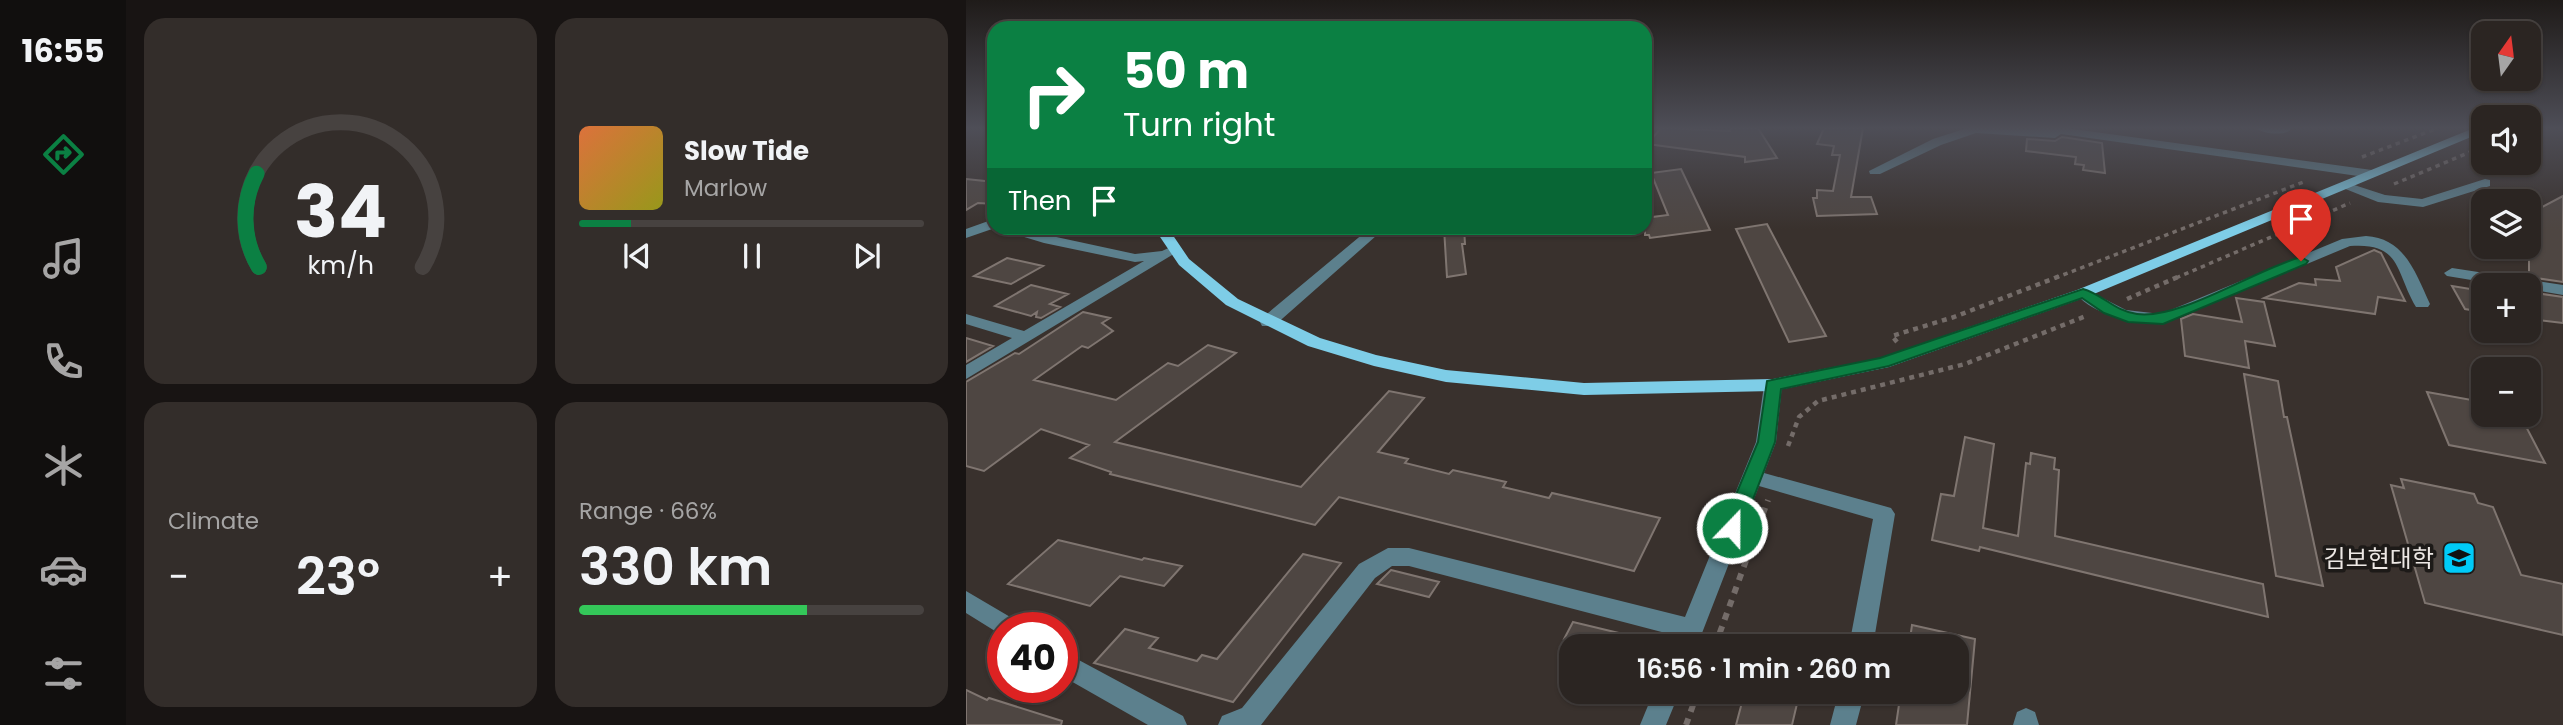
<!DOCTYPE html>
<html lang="en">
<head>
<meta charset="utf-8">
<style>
	:root { --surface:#2b2522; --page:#332d2a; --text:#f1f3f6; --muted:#a6a5a5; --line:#474240; --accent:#0b8043 }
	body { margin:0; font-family:Poppins,"Noto Sans KR",sans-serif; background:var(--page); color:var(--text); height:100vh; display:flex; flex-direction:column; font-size:26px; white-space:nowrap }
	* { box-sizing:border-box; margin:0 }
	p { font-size:23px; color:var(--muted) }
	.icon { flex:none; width:38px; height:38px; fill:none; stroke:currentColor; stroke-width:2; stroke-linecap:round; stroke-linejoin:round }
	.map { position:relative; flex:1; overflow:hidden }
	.side { display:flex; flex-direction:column; gap:18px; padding:18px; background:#181413; width:840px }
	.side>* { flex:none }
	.top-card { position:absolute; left:21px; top:21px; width:665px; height:214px; border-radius:21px; box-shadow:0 2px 5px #0004,0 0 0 2px var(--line); background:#0b8043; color:#fff; overflow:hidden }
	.needle { width:46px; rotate:14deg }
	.buttons { position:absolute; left:1505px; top:21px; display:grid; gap:14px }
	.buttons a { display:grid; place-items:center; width:70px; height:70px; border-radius:14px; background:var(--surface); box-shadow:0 2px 5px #0004,0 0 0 2px var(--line); font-size:35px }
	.speed { position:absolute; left:21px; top:612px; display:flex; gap:14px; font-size:35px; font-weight:700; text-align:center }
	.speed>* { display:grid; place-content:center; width:91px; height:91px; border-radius:50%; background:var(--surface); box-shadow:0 2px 5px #0004,0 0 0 2px var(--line); line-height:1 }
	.speed .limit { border:10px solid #d22; background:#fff; color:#111 }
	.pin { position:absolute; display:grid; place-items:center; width:60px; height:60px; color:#fff; margin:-72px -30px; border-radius:50% 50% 50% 0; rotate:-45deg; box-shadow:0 0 7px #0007 }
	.pin .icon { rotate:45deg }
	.me { position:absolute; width:77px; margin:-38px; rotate:22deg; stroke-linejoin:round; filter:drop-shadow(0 0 5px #0008) }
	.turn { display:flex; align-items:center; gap:24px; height:147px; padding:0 21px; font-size:32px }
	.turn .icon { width:91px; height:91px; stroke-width:2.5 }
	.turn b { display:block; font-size:49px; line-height:60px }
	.then { display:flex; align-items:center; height:66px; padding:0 21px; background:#0003; gap:14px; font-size:26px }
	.big { font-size:52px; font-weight:600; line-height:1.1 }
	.side .tile { flex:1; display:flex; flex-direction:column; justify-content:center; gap:10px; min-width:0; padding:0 24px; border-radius:21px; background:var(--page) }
	.side .dial { align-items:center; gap:0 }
	.dial svg { height:182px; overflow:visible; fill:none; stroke:var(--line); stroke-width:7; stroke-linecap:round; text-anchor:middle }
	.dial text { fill:var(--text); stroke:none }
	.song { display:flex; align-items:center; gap:21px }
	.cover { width:84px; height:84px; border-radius:10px; background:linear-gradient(135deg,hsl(20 70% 55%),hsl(60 70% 35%)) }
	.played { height:7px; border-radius:4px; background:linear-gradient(90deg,var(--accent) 15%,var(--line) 15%) }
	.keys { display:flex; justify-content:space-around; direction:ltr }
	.heat { display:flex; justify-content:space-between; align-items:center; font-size:38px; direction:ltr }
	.charge { height:10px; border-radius:5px; background:linear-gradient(90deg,#34c759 66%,var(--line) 0) }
	.side .tiles { flex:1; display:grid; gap:18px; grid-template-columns:repeat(2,1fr) }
	.trip { position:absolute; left:593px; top:634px; width:410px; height:70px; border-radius:21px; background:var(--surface); box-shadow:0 2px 5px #0004,0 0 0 2px var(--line); font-weight:600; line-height:70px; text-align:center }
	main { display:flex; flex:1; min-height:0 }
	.tab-bar { display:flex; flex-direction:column; width:126px; justify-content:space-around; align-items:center; background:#110f0e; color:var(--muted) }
	.tab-bar .icon { width:49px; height:49px }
	.tab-bar .active { color:var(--accent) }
	.tab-bar b { font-size:32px; color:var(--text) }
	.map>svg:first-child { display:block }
	.building { fill:#4e4642; stroke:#7f7570; stroke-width:2 }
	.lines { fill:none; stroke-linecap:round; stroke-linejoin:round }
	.path-far2 { stroke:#746c69; stroke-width:3.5; stroke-dasharray:4.5 4.5; stroke-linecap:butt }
	.path-far1 { stroke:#746c69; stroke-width:4.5; stroke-dasharray:5 5; stroke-linecap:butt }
	.path { stroke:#746c69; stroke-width:6; stroke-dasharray:7 7; stroke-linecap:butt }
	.minor { fill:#5c808d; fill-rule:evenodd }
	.major { fill:#7ecde7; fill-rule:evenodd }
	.route { fill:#0b8043; stroke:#07532c; stroke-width:2 }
	.labels { text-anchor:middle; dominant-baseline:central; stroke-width:7; stroke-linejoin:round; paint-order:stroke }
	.near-poi-label { font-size:24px; fill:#ede8e5; stroke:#1d1a18; text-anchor:end }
</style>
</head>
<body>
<main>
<nav class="tab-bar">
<b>16:55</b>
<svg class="icon active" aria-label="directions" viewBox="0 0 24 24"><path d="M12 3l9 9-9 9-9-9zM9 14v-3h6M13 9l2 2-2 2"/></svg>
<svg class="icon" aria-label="music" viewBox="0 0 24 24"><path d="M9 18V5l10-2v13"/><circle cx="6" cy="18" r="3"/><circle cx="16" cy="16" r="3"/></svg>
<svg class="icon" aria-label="phone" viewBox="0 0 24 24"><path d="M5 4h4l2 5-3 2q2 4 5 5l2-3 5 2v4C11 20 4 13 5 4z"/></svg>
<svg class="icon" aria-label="climate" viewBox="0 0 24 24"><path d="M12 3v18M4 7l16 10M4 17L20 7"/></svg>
<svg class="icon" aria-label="car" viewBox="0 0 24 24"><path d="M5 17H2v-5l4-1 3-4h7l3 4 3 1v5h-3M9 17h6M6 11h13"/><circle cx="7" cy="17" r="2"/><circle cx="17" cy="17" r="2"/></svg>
<svg class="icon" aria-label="filters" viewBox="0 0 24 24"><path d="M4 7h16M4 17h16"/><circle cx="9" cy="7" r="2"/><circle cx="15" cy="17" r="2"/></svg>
</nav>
<section class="side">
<div class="tiles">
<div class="tile dial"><svg viewBox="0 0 100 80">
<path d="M14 69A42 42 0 1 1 86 69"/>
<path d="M14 69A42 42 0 0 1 13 28" stroke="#0b8043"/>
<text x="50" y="56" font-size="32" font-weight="700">34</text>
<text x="50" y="72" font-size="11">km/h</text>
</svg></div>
<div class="tile">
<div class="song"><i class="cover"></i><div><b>Slow Tide</b><p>Marlow</p></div></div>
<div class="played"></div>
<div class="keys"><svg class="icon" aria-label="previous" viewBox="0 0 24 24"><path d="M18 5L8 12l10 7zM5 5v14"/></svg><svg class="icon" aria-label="pause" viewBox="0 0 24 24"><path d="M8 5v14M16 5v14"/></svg><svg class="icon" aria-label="next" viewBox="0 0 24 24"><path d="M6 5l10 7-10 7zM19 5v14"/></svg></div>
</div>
<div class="tile"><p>Climate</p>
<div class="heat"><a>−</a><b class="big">23°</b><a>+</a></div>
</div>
<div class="tile"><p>Range · 66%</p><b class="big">330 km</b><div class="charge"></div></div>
</div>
</section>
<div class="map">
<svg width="1597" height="725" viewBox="0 0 1597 725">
	<rect width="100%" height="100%" fill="#39312d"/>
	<path class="building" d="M695,128L764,131V128H792L811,158L779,162V157L681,144Z
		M858,128H897L885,197H905L911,214L851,216L847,198H851V190L867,191L874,155H866L868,146L851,144Z
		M1096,137L1136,143L1139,173L1117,170L1118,165L1109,164L1110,157L1060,151L1061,139L1089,141Z
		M715,169L744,230L684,238L683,235H679V218L702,215L685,173Z
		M0,179L28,182V204L12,203L0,210Z
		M1597,196V282L1563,277V214Z
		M801,224L860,336L823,342L770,229Z
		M478,228H498L499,244H496L500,274L481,277Z
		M1408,250L1415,253L1439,301L1412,297L1409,314L1298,298L1333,283L1350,285L1349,279L1374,281L1370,267Z
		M41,258L77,266L45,284L8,276Z
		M65,285L102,294L84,304L94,307L75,318L70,317L71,312L65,316L29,306Z
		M1486,286L1517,291V312L1499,309Z
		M1563,292L1597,297V323L1563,319Z
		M1270,298L1298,302L1309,346L1279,341L1283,368L1219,356L1215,319L1227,314L1276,322Z
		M117,312L144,318L136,323L147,331L122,348L116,346L68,380L150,400L202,363L212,366L242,345L270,353L149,442L335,487L423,391L458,398L412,452L442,459L439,463L483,474L487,470L540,482L537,487L583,498L586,493L694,518L668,571L373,497L349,525L144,474L145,472L104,458L123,445L75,429L18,471L0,466V382L49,353L53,354Z
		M0,338L27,346L0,362Z
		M1278,374L1312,381L1318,417H1321L1357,586L1310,576Z
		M1461,392L1517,402V415H1554L1579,463L1483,445Z
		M999,437L1028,444L1017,528L1052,536L1060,463L1064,464L1065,453L1089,458L1088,469L1093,470L1089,536L1297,584L1302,617L1014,547L1013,551L966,540L975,494L988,496Z
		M1435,479L1508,494L1512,503L1527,507L1555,575L1597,584V635L1459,603L1425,485L1438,488Z
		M92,540L176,560L178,558L216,566L198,586L154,576L124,606L42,584Z
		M337,554L375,563L267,702L128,663L159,629L192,638L183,648L231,661L236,655L251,659Z
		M425,570L473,582L463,597L411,584Z
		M607,622L678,639L677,646H626L598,639Z
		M946,625L1009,639L1001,725H930L935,691H990V646H943Z
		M0,690L21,700L23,698L96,721L95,725H0Z
		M779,691H834L826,725H770Z"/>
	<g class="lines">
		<path class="path-far2" d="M1396,157L1472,128
			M1428,184L1516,147
			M1089,278L1340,181
			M1210,278L1384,203"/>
		<path class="path-far1" d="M1161,299L1214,276
			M931,342L926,336L988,317L1094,276
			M822,446L833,417L852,401L999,364L1120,316"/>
		<path class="path" d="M749,646L802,500
			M720,725L732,691"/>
		<path class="minor" d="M1001,128H1100L1406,170L1412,174L1406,178L1095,134L1089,138L1010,133L975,145L914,174H904L903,171L967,139Z
			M1289,128H1324L1325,130C1317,136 1297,134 1289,128Z
			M1519,179L1524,180V186L1457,207L1412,202L1372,186L1379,182L1419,195L1456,199Z
			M28,219L29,228L0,238V229Z
			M37,228H57L81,235L169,254L196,251L209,245L216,249L0,379V365L46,338L0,324V314L58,331L178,261L169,262L78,243L39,231Z
			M404,228H419L308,326H296L294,322L296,318Z
			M1400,236C1439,238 1450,274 1464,304L1462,307H1450C1429,272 1436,242 1384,246L1197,324C1167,323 1130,317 1109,293L1117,288L1160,310L1195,314L1376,239Z
			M1486,268L1597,285V295L1563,289V285H1536L1481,276L1478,273Z
			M807,379L816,385L810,442L798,473L918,506L925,508L929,514L907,646H883L907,519L793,486L731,646H707L711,636L443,566H426L409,578L295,725H252L256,716L276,708L393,564L422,548H443L719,617L790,442L798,385Z
			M0,591L51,621L55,628H37V636L0,613Z
			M96,651L217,716L221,725H182L96,676Z
			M688,691H714L700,725H674Z
			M873,691H899L890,725H864Z
			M1060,708L1069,712L1073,725H1047L1051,712Z"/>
		<path class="major" d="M1508,128H1517V132L1123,296L923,367L807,391L618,395L480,382L408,366L342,346L260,305L213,265L188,228H202L223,259L272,299L354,338L410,355L480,370L618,383L807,379L914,358L1111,290Z"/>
	</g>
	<linearGradient id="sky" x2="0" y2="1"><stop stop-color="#1f1b19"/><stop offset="0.56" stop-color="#4e4e57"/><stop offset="1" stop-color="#4e4e57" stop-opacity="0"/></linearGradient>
	<rect width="1597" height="229" fill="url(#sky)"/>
	<path class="route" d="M1335,257L1342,261L1340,264L1197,324L1162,322L1138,313L1116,298L923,366L815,389L809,442L776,528L773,533L766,536L759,533L756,528L792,442L801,381L914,358L1117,289C1136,294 1150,312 1171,314C1214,320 1290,269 1335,257Z"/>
	<defs>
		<symbol id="university-square" viewBox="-11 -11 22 22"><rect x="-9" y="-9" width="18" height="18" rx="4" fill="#00cbf8" stroke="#1d1a18"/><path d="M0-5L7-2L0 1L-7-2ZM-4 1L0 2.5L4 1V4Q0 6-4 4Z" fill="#111"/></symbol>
	</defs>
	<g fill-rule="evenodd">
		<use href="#university-square" x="1474" y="539" width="38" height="38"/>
	</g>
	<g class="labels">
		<g class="near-poi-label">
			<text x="1468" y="558">김보현대학</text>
		</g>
	</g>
</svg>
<div class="buttons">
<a><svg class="needle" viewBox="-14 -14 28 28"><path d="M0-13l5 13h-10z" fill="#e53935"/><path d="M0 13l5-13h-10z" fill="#a6a5a5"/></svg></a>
<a><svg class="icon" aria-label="sound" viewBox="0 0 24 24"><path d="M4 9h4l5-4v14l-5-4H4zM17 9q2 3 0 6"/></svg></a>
<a><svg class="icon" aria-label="layers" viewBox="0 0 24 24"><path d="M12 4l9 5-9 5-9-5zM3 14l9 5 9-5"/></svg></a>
<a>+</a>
<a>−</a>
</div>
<div class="speed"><div class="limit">40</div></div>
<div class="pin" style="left:1335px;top:261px;background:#d93025"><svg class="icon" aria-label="arrive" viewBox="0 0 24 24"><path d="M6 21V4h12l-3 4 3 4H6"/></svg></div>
<svg class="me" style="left:766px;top:528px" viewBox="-20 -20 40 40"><circle r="17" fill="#0b8043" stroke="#fff" stroke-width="3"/><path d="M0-11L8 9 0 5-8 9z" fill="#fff"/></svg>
<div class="trip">16:56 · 1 min · 260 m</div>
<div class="top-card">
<div class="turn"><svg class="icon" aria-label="right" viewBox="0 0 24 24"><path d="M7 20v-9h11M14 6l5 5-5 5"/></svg><div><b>50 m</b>Turn right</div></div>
<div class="then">Then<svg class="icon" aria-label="arrive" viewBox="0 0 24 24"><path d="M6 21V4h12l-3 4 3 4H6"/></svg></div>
</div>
</div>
</main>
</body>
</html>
